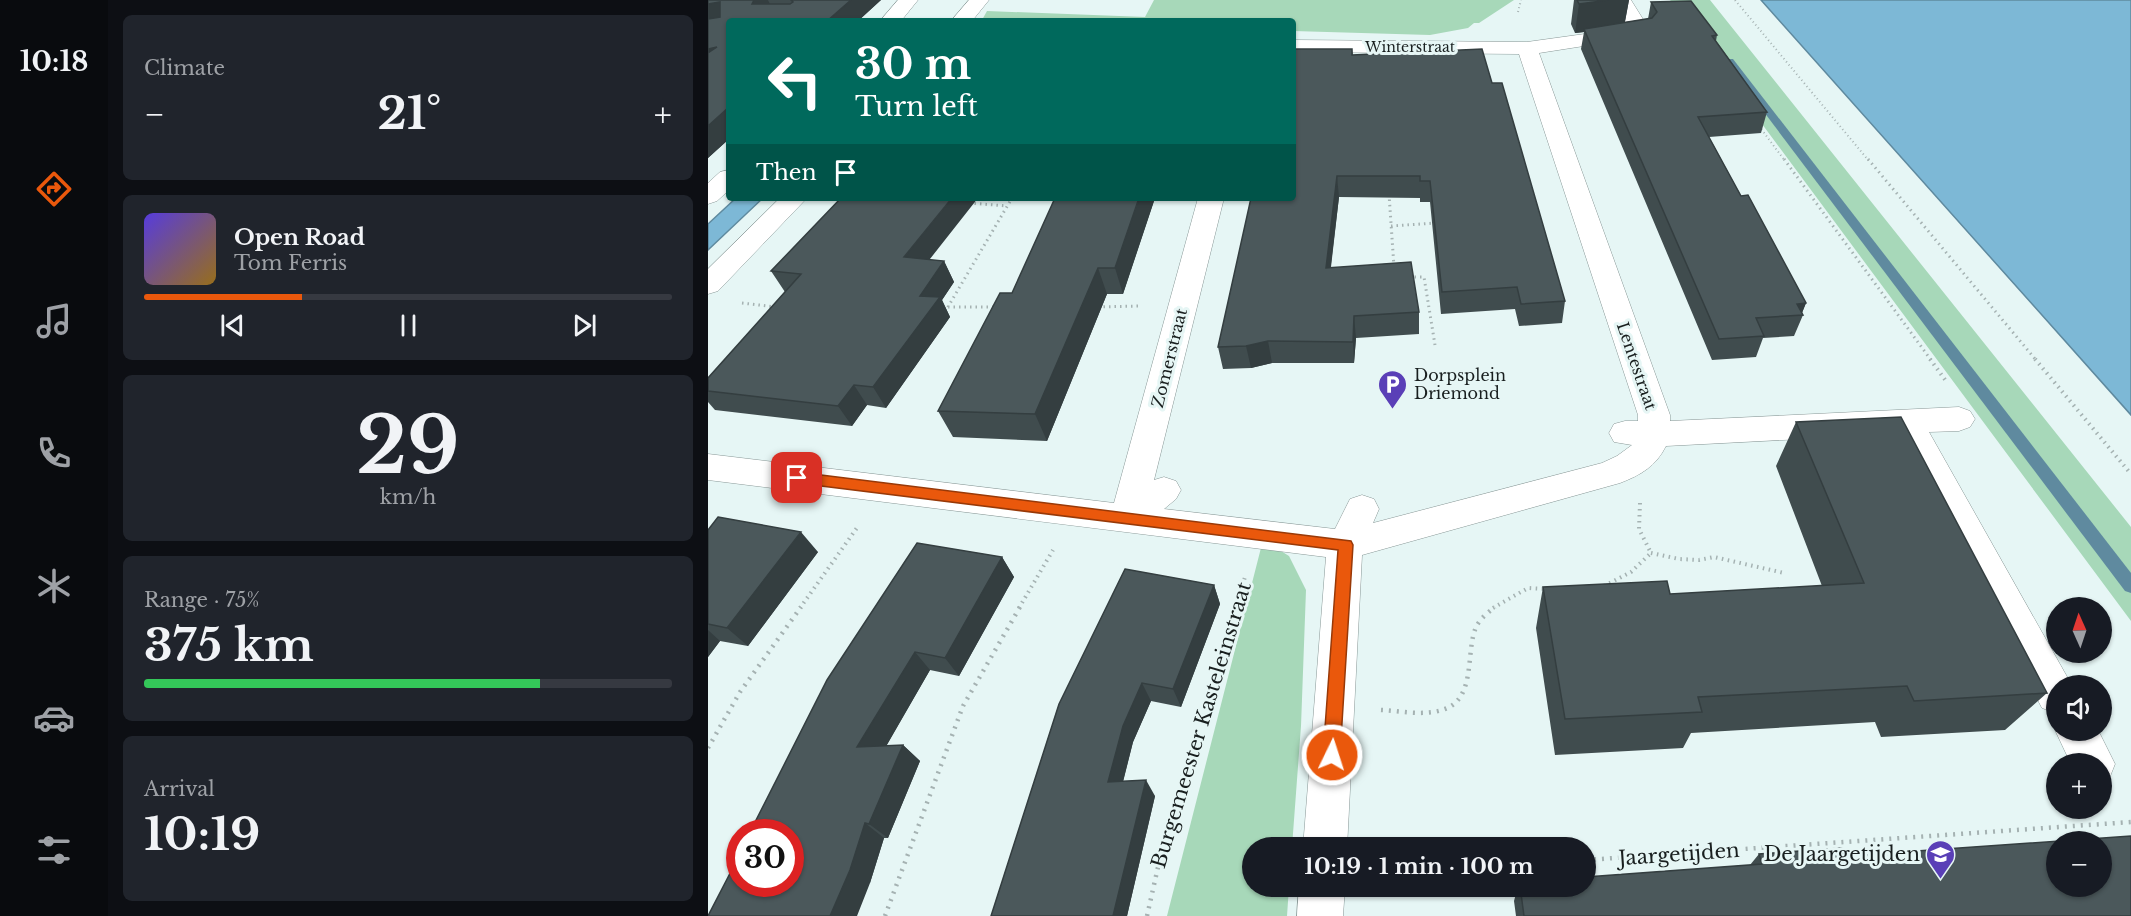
<!DOCTYPE html>
<html lang="en">
<head>
<meta charset="utf-8">
<style>
	:root { --surface:#171b24; --page:#20242c; --text:#f1f3f6; --muted:#9ea1a6; --line:#363941; --accent:#ea580c }
	body { margin:0; font-family:"Libre Baskerville",serif; background:var(--page); color:var(--text); height:100vh; display:flex; flex-direction:column; font-size:22px; white-space:nowrap }
	* { box-sizing:border-box; margin:0 }
	p { font-size:20px; color:var(--muted) }
	.icon { flex:none; width:33px; height:33px; fill:none; stroke:currentColor; stroke-width:2; stroke-linecap:round; stroke-linejoin:round }
	.map { position:relative; flex:1; overflow:hidden }
	.side { display:flex; flex-direction:column; gap:15px; padding:15px; background:#0d0f14; width:600px }
	.side>* { flex:none }
	.top-card { position:absolute; left:18px; top:18px; width:570px; height:183px; border-radius:6px; box-shadow:0 2px 4px #0004; background:#00695c; color:#fff; overflow:hidden }
	.needle { width:39px; rotate:357deg }
	.tools { position:absolute; left:1338px; top:597px; display:grid; gap:12px }
	.tools a { display:grid; place-items:center; width:66px; height:66px; border-radius:50%; background:var(--surface); box-shadow:0 2px 4px #0004; font-size:30px }
	.speed { position:absolute; left:18px; top:819px; display:flex; gap:12px; font-size:30px; font-weight:700; text-align:center }
	.speed>* { display:grid; place-content:center; width:78px; height:78px; border-radius:50%; background:var(--surface); box-shadow:0 2px 4px #0004; line-height:1 }
	.speed .limit { border:9px solid #d22; background:#fff; color:#111 }
	.pin { position:absolute; display:grid; place-items:center; width:51px; height:51px; color:#fff; margin:-26px; border-radius:12px; box-shadow:0 3px 9px #0006 }
	.me { position:absolute; width:66px; margin:-33px; rotate:4deg; stroke-linejoin:round; filter:drop-shadow(0 0 4px #0008) }
	.turn { display:flex; align-items:center; gap:21px; height:126px; padding:0 30px; font-size:27px }
	.turn .icon { width:78px; height:78px; stroke-width:2.5 }
	.turn b { display:block; font-size:42px; line-height:51px }
	.then { display:flex; align-items:center; height:57px; padding:0 30px; background:#0003; gap:12px; font-size:22px }
	.big { font-size:45px; font-weight:800; line-height:1.1 }
	.side .tile { flex:1; display:flex; flex-direction:column; justify-content:center; gap:9px; min-width:0; padding:0 21px; border-radius:9px; background:var(--page) }
	.side .dial { align-items:center; gap:0 }
	.dial b { font-size:78px; line-height:1 }
	.song { display:flex; align-items:center; gap:18px }
	.cover { width:72px; height:72px; border-radius:9px; background:linear-gradient(135deg,hsl(250 70% 55%),hsl(40 70% 35%)) }
	.played { height:6px; border-radius:3px; background:linear-gradient(90deg,var(--accent) 30%,var(--line) 30%) }
	.keys { display:flex; justify-content:space-around; direction:ltr }
	.heat { display:flex; justify-content:space-between; align-items:center; font-size:33px; direction:ltr }
	.charge { height:9px; border-radius:4px; background:linear-gradient(90deg,#34c759 75%,var(--line) 0) }
	.trip { position:absolute; left:534px; top:837px; width:354px; height:60px; border-radius:30px; background:var(--surface); box-shadow:0 2px 4px #0004; font-weight:800; line-height:60px; text-align:center }
	main { display:flex; flex:1; min-height:0 }
	.tabs { display:flex; flex-direction:column; width:108px; justify-content:space-around; align-items:center; background:#090b0e; color:var(--muted) }
	.tabs .icon { width:42px; height:42px }
	.tabs .current { color:var(--accent) }
	.tabs b { font-size:27px; color:var(--text) }
	.map>svg:first-child { display:block }
	.green { fill:#a7d8b9 }
	.water { fill:#7db8d6; stroke:#5f8a9f; stroke-width:1.5 }
	.lines { fill:none; stroke-linecap:round; stroke-linejoin:round }
	.stream { fill:#5f8a9f; fill-rule:evenodd }
	.minor-casing { stroke:#889796; stroke-width:1 }
	.path-far3 { stroke:#a5b2b2; stroke-width:2; stroke-dasharray:1 3; stroke-linecap:butt }
	.path-far2 { stroke:#a5b2b2; stroke-width:3; stroke-dasharray:1.5 4; stroke-linecap:butt }
	.path-far1 { stroke:#a5b2b2; stroke-width:4; stroke-dasharray:1.5 4.5; stroke-linecap:butt }
	.path { stroke:#a5b2b2; stroke-width:4.5; stroke-dasharray:2 6; stroke-linecap:butt }
	.minor { fill:#fff; fill-rule:evenodd }
	.wall { fill:#404c4e }
	.shaded-wall { fill:#343e40 }
	.building { fill:#4b585b; stroke:#343e40; stroke-width:1.5; fill-rule:evenodd }
	.route { fill:#ea580c; stroke:#983908; stroke-width:1.5 }
	.labels { text-anchor:middle; dominant-baseline:central; stroke-width:6; stroke-linejoin:round; paint-order:stroke }
	.far-street-label { font-size:14px; fill:#191f1f; stroke:#e6f6f5 }
	.street-label { font-size:16px; fill:#191f1f; stroke:#e6f6f5 }
	.poi-label { font-size:16px; fill:#191f1f; stroke:#e6f6f5; text-anchor:start }
	.near-street-label { font-size:20px; fill:#191f1f; stroke:#e6f6f5 }
	.near-poi-label { font-size:20px; fill:#191f1f; stroke:#e6f6f5; text-anchor:end }
</style>
</head>
<body>
<main>
<nav class="tabs">
<b>10:18</b>
<svg class="icon current" aria-label="directions" viewBox="0 0 24 24"><path d="M12 3l9 9-9 9-9-9zM9 14v-3h6M13 9l2 2-2 2"/></svg>
<svg class="icon" aria-label="music" viewBox="0 0 24 24"><path d="M9 18V5l10-2v13"/><circle cx="6" cy="18" r="3"/><circle cx="16" cy="16" r="3"/></svg>
<svg class="icon" aria-label="phone" viewBox="0 0 24 24"><path d="M5 4h4l2 5-3 2q2 4 5 5l2-3 5 2v4C11 20 4 13 5 4z"/></svg>
<svg class="icon" aria-label="climate" viewBox="0 0 24 24"><path d="M12 3v18M4 7l16 10M4 17L20 7"/></svg>
<svg class="icon" aria-label="car" viewBox="0 0 24 24"><path d="M5 17H2v-5l4-1 3-4h7l3 4 3 1v5h-3M9 17h6M6 11h13"/><circle cx="7" cy="17" r="2"/><circle cx="17" cy="17" r="2"/></svg>
<svg class="icon" aria-label="filters" viewBox="0 0 24 24"><path d="M4 7h16M4 17h16"/><circle cx="9" cy="7" r="2"/><circle cx="15" cy="17" r="2"/></svg>
</nav>
<section class="side">
<div class="tile"><p>Climate</p>
<div class="heat"><a>−</a><b class="big">21°</b><a>+</a></div>
</div>
<div class="tile">
<div class="song"><i class="cover"></i><div><b>Open Road</b><p>Tom Ferris</p></div></div>
<div class="played"></div>
<div class="keys"><svg class="icon" aria-label="previous" viewBox="0 0 24 24"><path d="M18 5L8 12l10 7zM5 5v14"/></svg><svg class="icon" aria-label="pause" viewBox="0 0 24 24"><path d="M8 5v14M16 5v14"/></svg><svg class="icon" aria-label="next" viewBox="0 0 24 24"><path d="M6 5l10 7-10 7zM19 5v14"/></svg></div>
</div>
<div class="tile dial"><b>29</b><p>km/h</p></div>
<div class="tile"><p>Range · 75%</p><b class="big">375 km</b><div class="charge"></div></div>
<div class="tile"><p>Arrival</p><b class="big">10:19</b></div>
</section>
<div class="map">
<svg width="1423" height="916" viewBox="0 0 1423 916">
	<rect width="100%" height="100%" fill="#e6f6f5"/>
	<path class="green" d="M446,0H806L771,23H766L760,28L722,35L585,31V21L274,20L279,11L437,17Z
		M962,0H1002L1423,527V621Z
		M555,540L581,556L598,590L593,726L584,847L544,848V886L581,887L579,916H459Z"/>
	<path class="water" d="M1053,0H1423V415Z
		M28,198H55L0,250V224Z"/>
	<g class="lines">
		<path class="stream" d="M1019,59H1025L1423,573V593L1417,591L1019,63Z"/>
		<defs>
			<path id="minor" d="M190,0H210L193,21H172Z
				M261,0H281L264,21H243Z
				M903,0H923L943,32L940,36L831,53L962,415V421L1251,407L1262,411L1267,419L1262,427L1251,431L1221,432L1362,682L1364,686H1348V713L1334,708L1190,434L958,446C948,466 933,475 912,483L654,555L639,848H595L618,557L0,480V454L406,503L490,198H516L446,480L456,477L468,481L473,490L468,499L456,509L627,529L642,499L654,495L666,499L671,509L665,523L894,463L909,456L924,445L906,442L901,433L906,424L917,421H930V415L811,54L585,52V40L819,42L920,28Z
				M21,170V190L9,201L0,204V183L12,172Z
				M72,198H99L10,291L0,294V269Z
				M1348,728V730H1390L1407,764L1401,779L1394,782V764H1363L1347,730Z
				M591,886H637L635,916H589Z"/>
		</defs>
		<use href="#minor" class="minor-casing"/>
		<path class="path-far3" d="M1027,0L1161,161
			M810,12L813,0
			M1051,126L1077,161"/>
		<path class="path-far2" d="M1076,159L1223,360
			M1160,159L1328,360
			M681,194L686,267
			M261,203L299,206
			M683,226L727,223
			M701,277H716L727,345
			M34,303L68,307
			M240,307H289
			M390,307L433,306
			M237,312L304,198"/>
		<path class="path-far1" d="M1222,359L1238,381
			M1327,359L1423,474
			M932,503L931,529L943,553
			M943,553L971,559L991,560L1006,557L1076,573
			M896,586L923,572L943,553
			M92,608L151,525
			M311,608L345,550
			M527,608L538,574
			M785,608L820,588L839,589"/>
		<path class="path" d="M673,710C693,711 715,716 734,710C769,700 757,653 768,627C772,619 780,612 787,607
			M0,748L32,692L93,607
			M878,860L1423,822
			M177,916L255,706L312,607
			M439,916L459,827L528,607"/>
		<use href="#minor" class="minor"/>
	</g>
	<path class="wall" d="M0,0H173L150,21H21V139L0,158Z
		M866,0H921L917,22L940,19L943,2L1009,35L1008,41L1059,112L1053,133L1001,137L1033,196L1098,303L1094,313L1095,315L1086,336L1055,338L1048,357L1004,360L873,49L876,32L867,33L863,24Z
		M644,49L645,55L784,83L857,301L854,323L811,326L807,309L733,314L722,202H712V198L631,197L623,267L711,312V334L648,338L646,363H564L543,368L515,369L510,347Z
		M447,198L415,294H399L339,441L245,437L230,411L304,293Z
		M221,260L236,261L246,282L234,300L242,317L178,408L159,405L144,426L7,410L0,402V378L77,292L63,271Z
		M1088,422L1339,693L1297,730L1173,737L1167,722L983,733L975,748L847,755L828,628L835,587L962,594L1114,586L1068,466Z
		M0,530L110,552L40,646L12,641L0,657Z
		M294,557L306,577L251,676L222,670L178,746L195,745L212,761L180,838H176L162,883L42,832Z
		M506,585L512,604L473,707L443,701L425,742L415,781L447,796L419,916H283L351,704Z
		M1051,854L1137,856L1423,916H808L806,901L810,886H878L1042,865Z"/>
	<path class="shaded-wall" d="M46,0H60L66,13L44,4Z
		M143,0H173L150,21H119Z
		M901,0H921L916,26L876,29V32L867,33L871,4Z
		M12,2L22,21L0,25V4Z
		M9,47L0,71V49Z
		M21,107V139L0,158V126Z
		M629,176L631,197L620,289L618,268Z
		M244,198H270L207,278L196,257Z
		M431,198H447L415,294L407,268Z
		M236,261L246,282L234,300L242,317L178,408L165,387L212,296Z
		M390,268L399,294L339,441L327,414Z
		M1098,303L1093,315L1089,304Z
		M646,316L648,338L646,363L645,342Z
		M560,341L564,363L543,368L538,346Z
		M146,385L159,405L144,426L130,406Z
		M93,532L110,552L40,646L19,628Z
		M294,557L306,577L251,676L237,658Z
		M506,585L512,604L473,707L465,689Z
		M0,630L12,641L0,657Z
		M207,652L222,670L168,764L149,747Z
		M434,683L443,701L425,742L411,798L400,782L415,726Z
		M195,745L212,761L180,838L161,824Z
		M438,780L447,796L419,916H405Z
		M157,823L176,838L162,883L149,916H122Z"/>
	<path class="building" d="M0,0H46L44,4H82L85,2L83,0H143L119,21H21V107L0,126V53L9,47L0,49V19L12,17V2L0,4Z
		M869,0H901L871,4Z
		M983,1L1009,35L1004,36L1059,112L990,117L1033,196L1040,195L1098,303L1089,304L1095,315L1048,318L1056,336L1011,339L876,29L944,18L949,12L943,2Z
		M585,49H644V55L774,49L784,83H794L857,301L813,304L809,287L734,292L722,181H712V176H629L618,268L703,262L711,312L646,316L645,342L560,341L538,346L510,347L543,198H585Z
		M133,198H244L196,257L236,261L212,296L232,297L165,387L146,385L130,406L0,391V378L93,274L63,271Z
		M347,198H431L407,268H390L327,414L230,411L292,293H304Z
		M1193,417L1339,693L1206,701L1199,686L990,697L994,712L857,719L835,587L959,581L962,594L1156,583L1088,422Z
		M10,517L93,532L19,628L0,624V530Z
		M209,543L294,557L237,658L207,652L149,747L195,745L161,824L157,823L142,870L122,916H0L32,854V884H82V832H42L119,680Z
		M417,569L506,585L465,689L434,683L415,726L400,782L438,780L405,916H283L351,704Z
		M1423,836V916H816L812,886H878V877L1054,864L1051,854L1134,848L1137,856ZM1348,842H1394V886H1348Z"/>
	<path class="route" d="M89,472L643,541L645,545L632,755L630,761L624,763L618,761L615,755L630,550L89,483L82,478Z"/>
	<defs>
		<symbol id="parking-pin" viewBox="-11 -11 22 30"><path d="M0 17L-7.5 6A9.5 9.5 0 1 1 7.5 6Z" fill="#5a3fb7" stroke="#e6f6f5"/><path d="M-3.5-5.5H1a3.5 3.5 0 0 1 0 7H-1V5.5H-3.5ZM-1-3.4V-.6H.8a1.4 1.4 0 0 0 0-2.8Z" fill="#fff"/></symbol>
		<symbol id="school-pin" viewBox="-11 -11 22 30"><path d="M0 17L-7.5 6A9.5 9.5 0 1 1 7.5 6Z" fill="#5a3fb7" stroke="#e6f6f5"/><path d="M0-5L7-2L0 1L-7-2ZM-4 1L0 2.5L4 1V4Q0 6-4 4Z" fill="#fff"/></symbol>
	</defs>
	<g fill-rule="evenodd">
		<use href="#parking-pin" x="668" y="368" width="33" height="45"/>
		<use href="#school-pin" x="1216" y="838" width="33" height="45"/>
	</g>
	<g class="labels">
		<g class="far-street-label">
			<text x="702" y="47">Winterstraat</text>
		</g>
		<g class="street-label">
			<text transform="translate(461 358) rotate(-76)">Zomerstraat</text>
			<text transform="translate(929 366) rotate(71)">Lentestraat</text>
		</g>
		<g class="poi-label">
			<text x="706" y="375">Dorpsplein<tspan x="706" dy="18">Driemond</tspan></text>
		</g>
		<g class="near-street-label">
			<text transform="translate(493 725) rotate(-73)">Burgemeester Kasteleinstraat</text>
			<text transform="translate(971 854) rotate(-4)">Jaargetijden</text>
		</g>
		<g class="near-poi-label">
			<text x="1212" y="854">De Jaargetijden</text>
		</g>
	</g>
</svg>
<div class="tools">
<a><svg class="needle" viewBox="-14 -14 28 28"><path d="M0-13l5 13h-10z" fill="#e53935"/><path d="M0 13l5-13h-10z" fill="#9ea1a6"/></svg></a>
<a><svg class="icon" aria-label="sound" viewBox="0 0 24 24"><path d="M4 9h4l5-4v14l-5-4H4zM17 9q2 3 0 6"/></svg></a>
<a>+</a>
<a>−</a>
</div>
<div class="speed"><div class="limit">30</div></div>
<div class="pin" style="left:89px;top:478px;background:#d93025"><svg class="icon" aria-label="arrive" viewBox="0 0 24 24"><path d="M6 21V4h12l-3 4 3 4H6"/></svg></div>
<svg class="me" style="left:624px;top:755px" viewBox="-20 -20 40 40"><circle r="17" fill="#ea580c" stroke="#fff" stroke-width="3"/><path d="M0-11L8 9 0 5-8 9z" fill="#fff"/></svg>
<div class="trip">10:19 · 1 min · 100 m</div>
<div class="top-card">
<div class="turn"><svg class="icon" aria-label="left" viewBox="0 0 24 24"><path d="M17 20v-9H6M10 6l-5 5 5 5"/></svg><div><b>30 m</b>Turn left</div></div>
<div class="then">Then<svg class="icon" aria-label="arrive" viewBox="0 0 24 24"><path d="M6 21V4h12l-3 4 3 4H6"/></svg></div>
</div>
</div>
</main>
</body>
</html>
